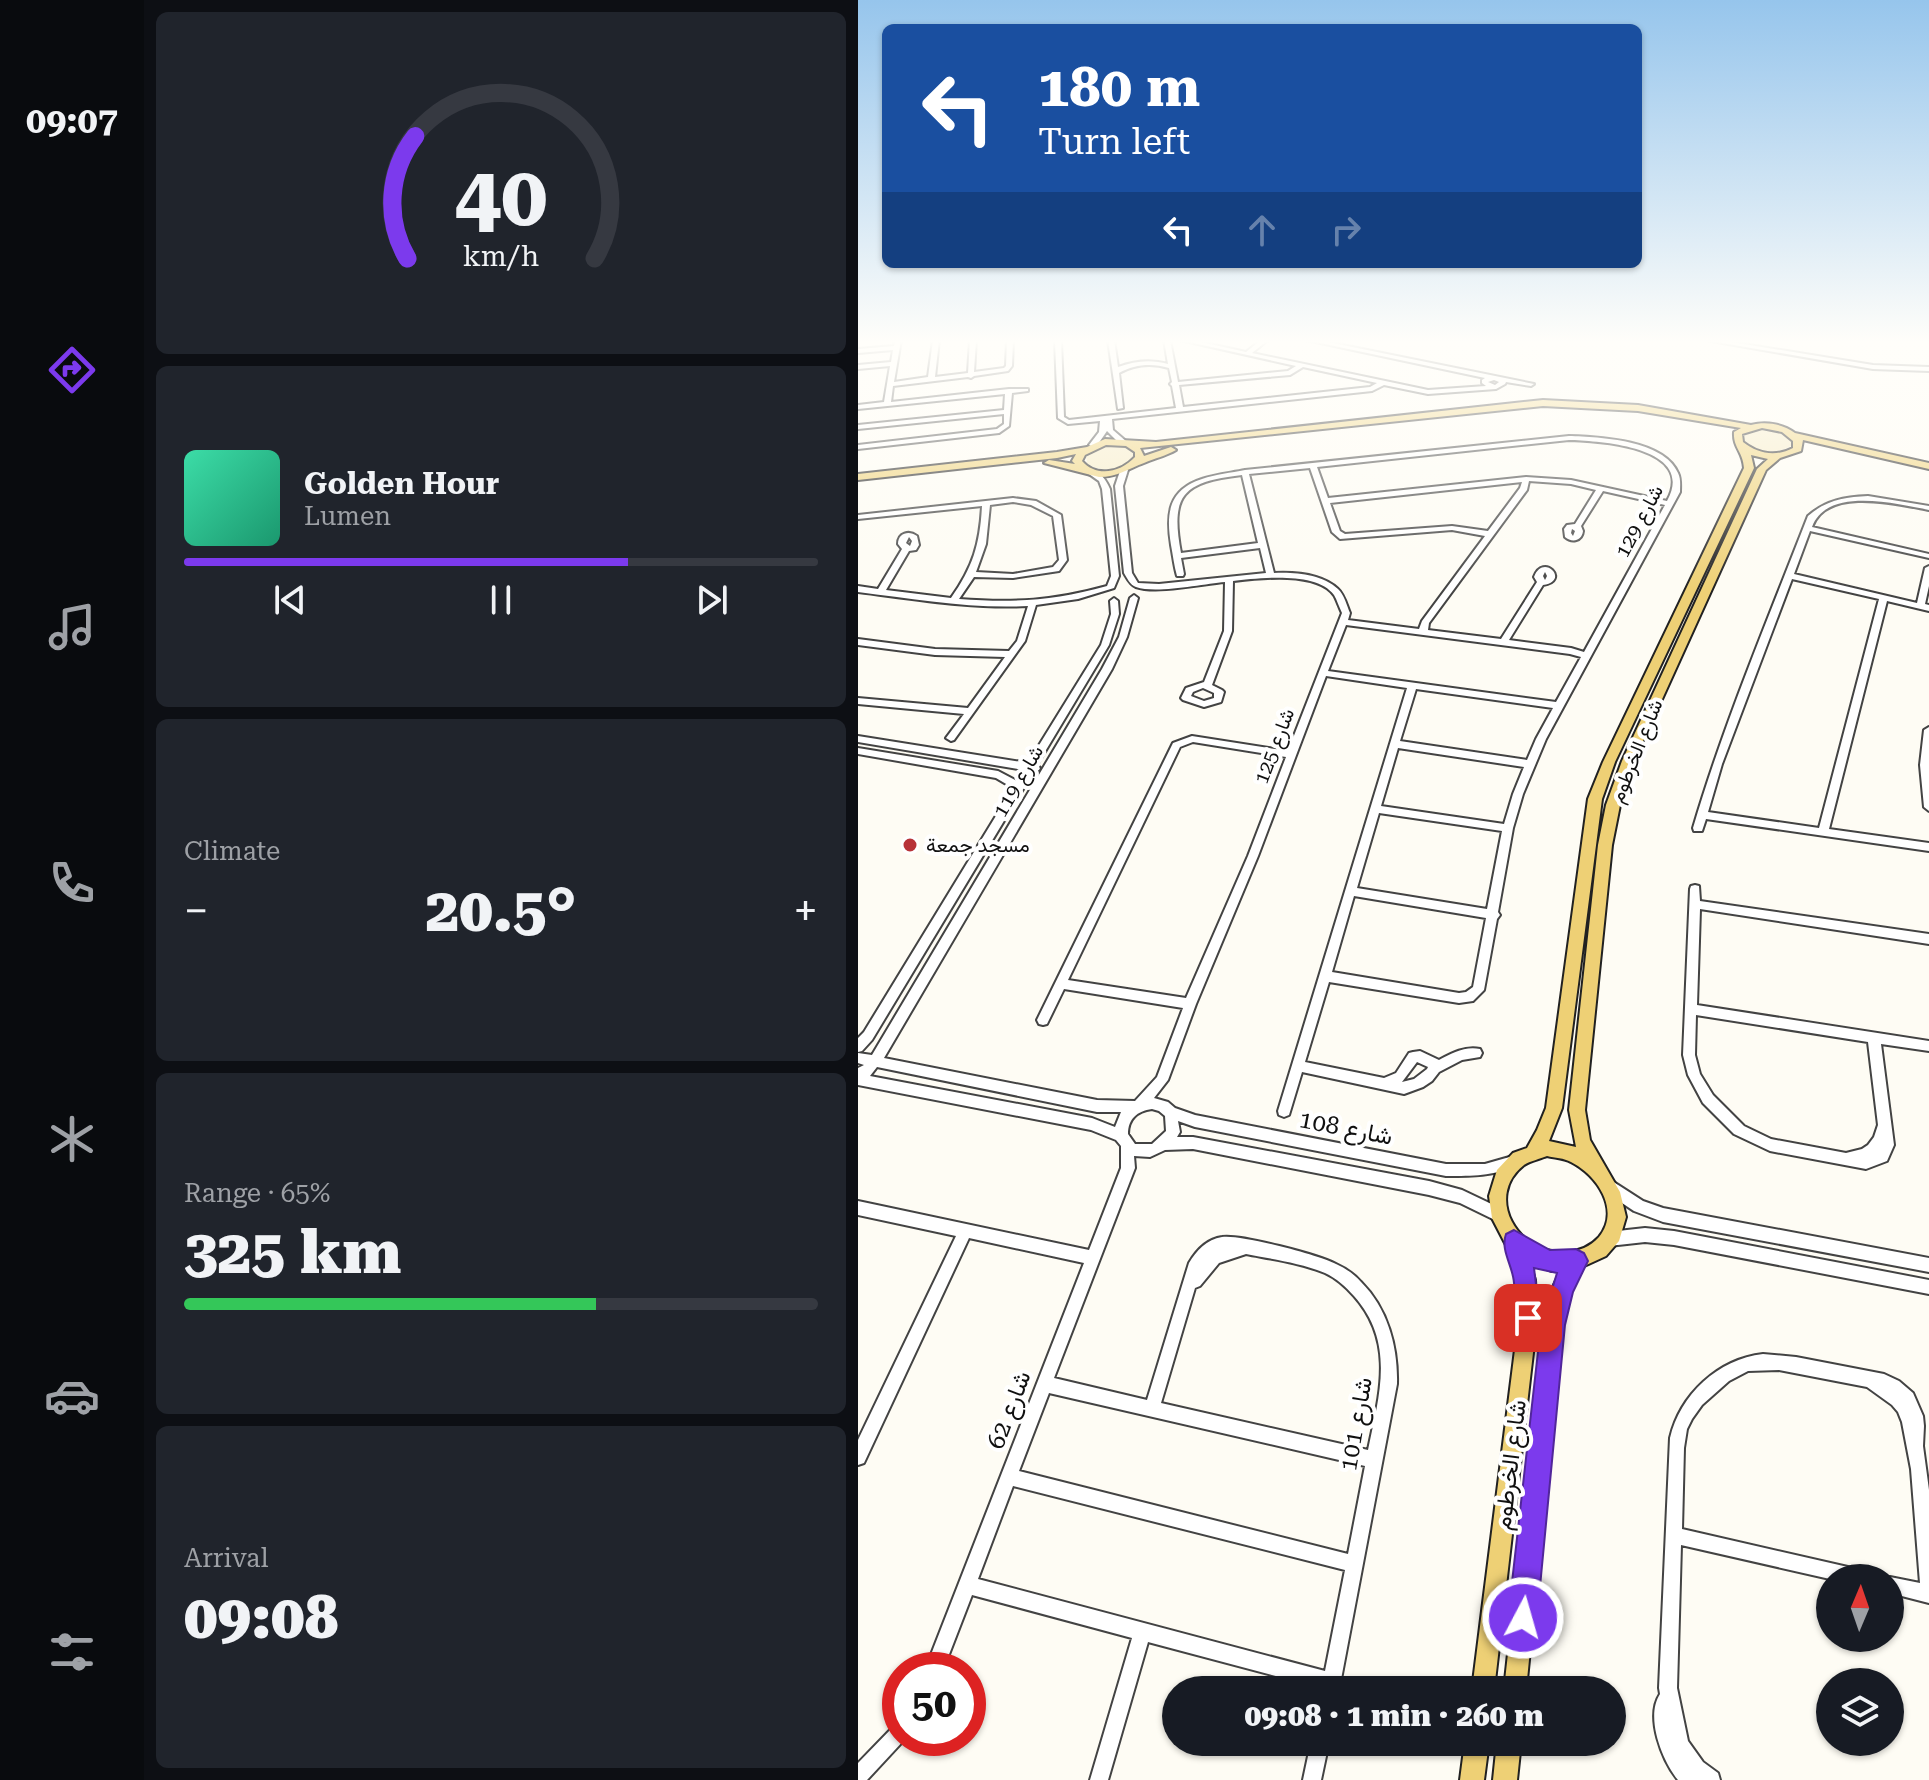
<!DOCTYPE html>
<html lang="en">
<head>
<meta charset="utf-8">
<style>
	:root { --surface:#171b24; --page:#20242c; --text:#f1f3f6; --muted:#9ea1a6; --line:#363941; --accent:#7c3aed }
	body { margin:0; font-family:"Roboto Serif",Vazirmatn,serif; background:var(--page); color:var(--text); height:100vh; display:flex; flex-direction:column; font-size:30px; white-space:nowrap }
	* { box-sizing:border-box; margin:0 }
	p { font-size:26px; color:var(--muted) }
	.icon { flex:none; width:44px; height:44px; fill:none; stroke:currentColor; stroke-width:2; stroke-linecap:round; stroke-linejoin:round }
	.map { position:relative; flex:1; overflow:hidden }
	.side { display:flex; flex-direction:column; gap:12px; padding:12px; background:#0d0f14; width:714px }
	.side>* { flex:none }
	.top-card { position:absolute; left:24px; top:24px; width:760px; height:244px; border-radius:12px; box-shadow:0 2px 6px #0004; background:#1a4fa0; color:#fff; overflow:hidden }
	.needle { width:52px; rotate:2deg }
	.buttons { position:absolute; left:958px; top:1564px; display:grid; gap:16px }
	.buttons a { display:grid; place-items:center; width:88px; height:88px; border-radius:50%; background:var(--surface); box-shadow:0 2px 6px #0004; font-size:40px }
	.speed { position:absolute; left:24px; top:1652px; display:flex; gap:16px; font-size:40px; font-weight:700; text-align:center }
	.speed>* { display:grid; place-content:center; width:104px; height:104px; border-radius:50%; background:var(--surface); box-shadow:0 2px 6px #0004; line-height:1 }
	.speed .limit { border:12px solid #d22; background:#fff; color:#111 }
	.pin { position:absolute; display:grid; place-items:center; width:68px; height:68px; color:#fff; margin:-34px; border-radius:16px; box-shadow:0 4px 12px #0006 }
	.me { position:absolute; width:88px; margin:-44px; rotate:6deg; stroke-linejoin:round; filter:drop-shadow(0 0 6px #0008) }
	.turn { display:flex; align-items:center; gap:28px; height:168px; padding:0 24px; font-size:36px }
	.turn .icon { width:104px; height:104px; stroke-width:2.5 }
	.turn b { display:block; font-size:56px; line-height:68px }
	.lanes { display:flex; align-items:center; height:76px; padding:0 24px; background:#0003; justify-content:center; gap:40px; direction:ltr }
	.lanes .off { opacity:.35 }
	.big { font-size:60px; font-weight:800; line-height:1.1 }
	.side .card { flex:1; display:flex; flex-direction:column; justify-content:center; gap:12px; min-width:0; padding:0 28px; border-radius:12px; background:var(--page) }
	.side .dial { align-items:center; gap:0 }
	.dial svg { height:208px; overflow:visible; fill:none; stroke:var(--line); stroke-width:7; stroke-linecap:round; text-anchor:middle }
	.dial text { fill:var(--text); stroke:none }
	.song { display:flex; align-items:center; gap:24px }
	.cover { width:96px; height:96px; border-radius:12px; background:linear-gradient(135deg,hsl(160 70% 55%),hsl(160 70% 35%)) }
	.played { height:8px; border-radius:4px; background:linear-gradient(90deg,var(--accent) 70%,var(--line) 70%) }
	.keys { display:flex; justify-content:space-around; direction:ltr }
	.heat { display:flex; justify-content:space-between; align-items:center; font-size:44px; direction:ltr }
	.charge { height:12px; border-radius:6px; background:linear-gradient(90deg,#34c759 65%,var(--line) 0) }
	.trip { position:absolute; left:304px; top:1676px; width:464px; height:80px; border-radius:40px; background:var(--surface); box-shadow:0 2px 6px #0004; font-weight:800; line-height:80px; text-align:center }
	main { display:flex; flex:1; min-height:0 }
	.menu { display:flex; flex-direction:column; width:144px; justify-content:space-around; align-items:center; background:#090b0e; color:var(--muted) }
	.menu .icon { width:56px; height:56px }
	.menu .active { color:var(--accent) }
	.menu b { font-size:36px; color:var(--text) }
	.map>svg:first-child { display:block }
	.sand { fill:#f6ebc4 }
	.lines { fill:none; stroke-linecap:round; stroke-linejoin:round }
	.minor-casing { stroke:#434343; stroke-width:4 }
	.major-casing { stroke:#212121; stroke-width:4 }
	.minor { fill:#fff; fill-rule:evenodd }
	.major { fill:#eed075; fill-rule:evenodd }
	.route { fill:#7c3aed; stroke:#51269a; stroke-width:2 }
	.poi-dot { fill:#b73238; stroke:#fff; stroke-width:3 }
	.labels { text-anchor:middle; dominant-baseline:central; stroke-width:8; stroke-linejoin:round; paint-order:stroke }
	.street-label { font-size:20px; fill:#101010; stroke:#fff }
	.poi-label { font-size:20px; fill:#101010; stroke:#fff; text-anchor:start }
	.near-street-label { font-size:24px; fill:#101010; stroke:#fff }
</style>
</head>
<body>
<main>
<nav class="menu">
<b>09:07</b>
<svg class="icon active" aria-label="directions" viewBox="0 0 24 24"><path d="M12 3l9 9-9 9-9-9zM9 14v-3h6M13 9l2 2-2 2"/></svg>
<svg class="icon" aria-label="music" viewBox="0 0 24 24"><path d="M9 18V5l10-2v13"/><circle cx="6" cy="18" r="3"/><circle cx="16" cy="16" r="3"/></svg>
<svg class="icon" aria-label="phone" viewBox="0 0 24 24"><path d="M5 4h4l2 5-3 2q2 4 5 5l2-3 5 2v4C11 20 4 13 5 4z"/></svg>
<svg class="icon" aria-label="climate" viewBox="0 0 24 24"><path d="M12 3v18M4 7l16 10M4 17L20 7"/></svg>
<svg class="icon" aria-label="car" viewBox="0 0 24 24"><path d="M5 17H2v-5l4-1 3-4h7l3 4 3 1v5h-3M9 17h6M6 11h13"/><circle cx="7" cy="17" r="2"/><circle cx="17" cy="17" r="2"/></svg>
<svg class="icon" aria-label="filters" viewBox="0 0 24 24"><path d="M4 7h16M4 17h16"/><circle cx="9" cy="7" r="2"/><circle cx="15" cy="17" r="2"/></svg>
</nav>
<section class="side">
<div class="card dial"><svg viewBox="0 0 100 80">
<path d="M14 69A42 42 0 1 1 86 69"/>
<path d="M14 69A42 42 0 0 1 17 22" stroke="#7c3aed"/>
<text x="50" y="56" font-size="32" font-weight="700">40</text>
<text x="50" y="72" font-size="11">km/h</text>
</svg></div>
<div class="card">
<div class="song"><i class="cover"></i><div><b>Golden Hour</b><p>Lumen</p></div></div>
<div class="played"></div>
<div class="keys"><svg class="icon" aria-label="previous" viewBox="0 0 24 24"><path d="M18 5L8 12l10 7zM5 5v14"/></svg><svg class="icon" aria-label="pause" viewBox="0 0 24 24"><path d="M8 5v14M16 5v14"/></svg><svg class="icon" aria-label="next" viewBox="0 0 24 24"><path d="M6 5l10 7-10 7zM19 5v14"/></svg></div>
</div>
<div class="card"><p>Climate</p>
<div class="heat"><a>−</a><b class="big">20.5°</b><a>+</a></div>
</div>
<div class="card"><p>Range · 65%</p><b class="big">325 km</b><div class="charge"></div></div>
<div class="card"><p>Arrival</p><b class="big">09:08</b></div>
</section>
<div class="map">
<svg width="1071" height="1780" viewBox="0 0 1071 1780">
	<rect width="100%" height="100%" fill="#fefcf4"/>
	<path class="sand" d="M898,427L923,430L934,440L933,446C917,455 899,452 884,442L883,434Z
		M248,445L265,446L276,452V456C265,471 245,473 229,464L228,455Z"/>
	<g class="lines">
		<defs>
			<path id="minor" d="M37,340H43L36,382L70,377L75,340H81L77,377L110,373L112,340H118L116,372L146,368L148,366L149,340H155L154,366L150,371L116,376L113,378L110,377L35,386L33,402L151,389H170V391L154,393L151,426L141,433L0,449V445L139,429L146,424V414L0,429V425L146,410L147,394L0,409V405L26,402L32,366L0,369V365L33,362L35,350L0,353V349L36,346Z
				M197,340H203L206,417L211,420L318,408L314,386L312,384L314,382L311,368C294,363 277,364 261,373L265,408L260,409L250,340H256L260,367C276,361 293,359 310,364L306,340H312L320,382L430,371L438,366L322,340H334L388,352L403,340H410L394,353L570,390L628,386L624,383V380L627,378L448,340H460L676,384L673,386L648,382L647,384L638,389L570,394L526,385L514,391L254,419L255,430L269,442L262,444L249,431L238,447H235L231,445L241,432L242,421L210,424L200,418ZM445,367L519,383L512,387L325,407L321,385L432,375ZM636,380L641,382L637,385L630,382Z
				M847,340H861L1015,365L1071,367V371L1015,369Z
				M711,436C742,437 806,440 820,473C823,479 822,486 822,492L688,739L665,794L655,828L640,912L642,915L639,919L626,990L615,1001L601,1003L471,982L447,1062L526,1078L538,1073L551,1053L555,1052L562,1051L581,1060C594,1053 607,1046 622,1049L624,1053L622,1057L604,1060L581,1072L574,1081L565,1087L546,1094L444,1072L431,1115L426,1117L421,1115L420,1111L549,688L468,676L400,856L338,1004L310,1080L296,1098L310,1102L317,1108L337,1115L588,1164H627L655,1156L660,1158L662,1162L660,1166C632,1176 617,1176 588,1176L337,1127L320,1121L322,1132L319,1137H335L571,1181L604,1190L646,1210L648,1215L646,1220L641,1222L602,1203L571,1195L335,1149L307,1150L292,1157L276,1156L277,1168L196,1378L289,1400L331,1263C338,1251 349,1239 364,1237C382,1234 461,1255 478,1264C487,1268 496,1274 503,1282C530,1309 540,1347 539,1384L481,1690H463V1688L290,1642L250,1780H232L274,1638L114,1595L85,1670H67L226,1263L111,1238L6,1463L0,1465V1440L98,1236L0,1215V1201L231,1250L263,1168V1146L258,1140L233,1130L0,1085V1068L6,1065L0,1063V1053L14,1055L244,669L261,637L272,598L276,595L280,598L269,637L254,669L26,1058L239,1100L277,1101L299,1077L325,1008L206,989L189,1024L185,1025L181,1024L179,1020L315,743L334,736L430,751L484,613C481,607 479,600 476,595C459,571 401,578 375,581L374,631L354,685L364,690L366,692L363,702L346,707L325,700L323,698L328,688L346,682L366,631L367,582C344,584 298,594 278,587C272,585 269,578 266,573L257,486L263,468L270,470L265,486L274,573L280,583L301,584L408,573L402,548L323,558L326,574L325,576H319C316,566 315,555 313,545C308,514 310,490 344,479C358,474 373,473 387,470ZM711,440C743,441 839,447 809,501L713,480L668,477L470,498L459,467ZM452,468L474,532L482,539L594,530L627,536L564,621L561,629L490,620L492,613C489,606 486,594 480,589C464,574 437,572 416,573L391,474ZM384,475L400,543L323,553C312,494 325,482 384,475ZM671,481L713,484L738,490L717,524L709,525L706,529L707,537C714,543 724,541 725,531L723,526L745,491L807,505L726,652L713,648L651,640L685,585C713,581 685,552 676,577L679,582L643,639L570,630L571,623L669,490ZM664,482L662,488L630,531L594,526L487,534L482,531L472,503ZM714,529L717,531L715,536L713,533ZM687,572L689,576L687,580L685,576ZM488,625L712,654L723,657L698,702L470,671ZM345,688L356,693V698L346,701L333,696L335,692ZM558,689L695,708L678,739L669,760L542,741ZM335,742L428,757L390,856L328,998L210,980L322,747ZM540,748L666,767L655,794L646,824L523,806ZM521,813L644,831L629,909L499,888ZM496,896L628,918L615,987L608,992L601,993L474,972ZM559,1062L570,1067L569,1069L556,1079L544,1082ZM19,1067L239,1112H263L257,1127L234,1118L12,1076ZM294,1109L301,1111L307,1116L308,1131L294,1144H277L270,1134C270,1119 279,1111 294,1109ZM388,1254C414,1259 443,1263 467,1273C478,1278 488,1287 496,1296C538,1343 521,1396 510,1450L303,1403L337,1288L342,1286L361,1263ZM191,1393L507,1466L490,1554L161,1471ZM155,1486L487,1570L467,1671L120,1579Z
				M231,470C242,470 248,480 252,489L261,576L256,588L220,599L178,605L167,641L96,740L93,741L88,738L106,714L0,704V698L110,708L147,657L77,655L0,645V639L77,649L151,651L159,641L170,606C113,609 56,599 0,592V586L20,589L44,549L40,544C40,533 51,530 59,536L61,545L58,550L51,551L28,590L93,598C115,567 122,544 124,506L0,519V515L155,498L178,501L203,515L209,560L201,571L155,578L116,577L101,599C156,603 195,601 249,586L253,576L244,489L241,481L231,474ZM155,502L173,505L195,516L201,560L195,567L155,574L118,572L128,544L132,505ZM51,537L54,541L52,546L48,543Z
				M1010,496L1071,506V510C1039,504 969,486 954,527L1071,554V558L952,531L936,574L1059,603L1067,568L1071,566V586L1067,604L1071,605V611L1029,601L971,829L1071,843V851L848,819L844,831H836L835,828C866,723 910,619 950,516C968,500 987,497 1010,496ZM934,579L1021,599L961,828L850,812L864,764Z
				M256,598L260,601L261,614L251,645L179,765L182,768L181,770L176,771L14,1040L4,1051L0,1052V1038L6,1032L155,788L138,778L0,754V748L140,771L159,781L166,770L0,742V736L170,763L243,645L253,614L252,601Z
				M1071,727V811L1066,807L1062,765L1066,730Z
				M837,885L841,886L842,901L1071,934V944L842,909L839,1005L1071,1041V1051L1023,1044L1036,1145L1029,1161L1008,1169L912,1151L876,1134L845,1103L830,1075L825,1055L832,889L833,886ZM838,1015L1010,1042L1020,1125L1016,1137L1010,1145L1004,1149L988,1153L913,1139L886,1126L855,1095L842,1074L837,1055Z
				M754,1181L785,1201L805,1208L1071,1258V1272L805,1222L776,1211L749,1193L747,1188L749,1183Z
				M787,1228L816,1231L1071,1280V1294L816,1245L787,1242L751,1246L746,1244L744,1239L746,1234L751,1232Z
				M905,1354L938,1357L1026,1374L1041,1381L1055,1393L1065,1416L1066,1426L1065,1446L1071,1490V1603L1032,1593V1578H1028L1032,1577L1062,1583L1053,1469L1044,1422L1040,1412L1034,1405L1009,1387L921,1370L890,1371L871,1381L844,1405L834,1419L829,1429L826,1448L824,1529L1003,1570L1009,1572L1011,1578L972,1579L823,1545L819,1688L830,1741L845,1762L860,1773L862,1780H820C804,1760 787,1717 802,1694L801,1688L812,1438C822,1395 860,1359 905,1354Z
				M42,1723V1738H48L9,1780H0V1763L36,1726Z
				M453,1742H471L463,1780H445Z"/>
			<path id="major" d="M685,400L780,405L893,425C908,421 925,424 937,433L1071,463V469L945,440L943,451L922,458L908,470L776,761L762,805L754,845L727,1110L732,1140L762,1192L768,1217L761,1241L748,1256L724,1267L712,1291L704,1325L668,1690H646L686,1325L694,1289L703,1270L694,1271L672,1263L677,1280L679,1318L636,1690H614L661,1318L659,1280L648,1245L634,1218L631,1196L639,1170L655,1153L669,1148L679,1130L688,1108L730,799L745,762L886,468C885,451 875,448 876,432L883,428L780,411L685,406L282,448L286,456L313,447L318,450C308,456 297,458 286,463C270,469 259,477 241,477L186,463L191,460L217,464L214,461L218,454L199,458L0,480V474L199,452L229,447L247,439L298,442ZM904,428L924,432L935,441V448C918,457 900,454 885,442L884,434ZM248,445L268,446L277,452V457C263,472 239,478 224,461L227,455ZM893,455L910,459L899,469L764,761L748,805L740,845L711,1110L718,1147L691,1141L704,1108L744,799L757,762L896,468ZM689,1156C697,1158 706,1158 713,1162C739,1175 763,1210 741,1237C732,1247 721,1251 708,1252C661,1256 625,1197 666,1165C672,1161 682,1159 689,1156Z
				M607,1742H631L626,1780H602Z
				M639,1742H663L659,1780H635Z"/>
		</defs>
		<use href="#minor" class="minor-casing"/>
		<use href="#major" class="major-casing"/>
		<use href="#minor" class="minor"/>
		<use href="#major" class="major"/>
	</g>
	<linearGradient id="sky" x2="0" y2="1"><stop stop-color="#96c5ec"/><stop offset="0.58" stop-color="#fffefa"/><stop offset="1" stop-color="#fffefa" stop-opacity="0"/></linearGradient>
	<rect width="1071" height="589" fill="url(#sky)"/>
	<path class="route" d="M656,1230L692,1250L718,1249L726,1253L730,1261L715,1292L707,1325L679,1618L675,1629L665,1633L654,1629L650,1618L683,1325L699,1273L676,1268L682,1318L679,1327L670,1330L661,1327C656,1313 658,1298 656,1283C655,1266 642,1250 648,1234Z"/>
	<circle class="poi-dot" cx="52" cy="845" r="8"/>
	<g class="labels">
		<g class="street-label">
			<text transform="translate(781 521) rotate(-62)">شارع 129</text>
			<text transform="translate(416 746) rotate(-69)">شارع 125</text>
			<text transform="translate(778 751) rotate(-68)">شارع الخرطوم</text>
			<text transform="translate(160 781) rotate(-60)">شارع 119</text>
		</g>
		<g class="poi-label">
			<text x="68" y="845">مسجد جمعة</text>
		</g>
		<g class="near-street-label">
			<text transform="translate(488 1128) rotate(11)">شارع 108</text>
			<text transform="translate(151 1410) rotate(-69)">شارع 62</text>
			<text transform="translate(498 1424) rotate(-80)">شارع 101</text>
			<text transform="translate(652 1465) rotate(-83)">شارع الخرطوم</text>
		</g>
	</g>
</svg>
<div class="buttons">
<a><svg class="needle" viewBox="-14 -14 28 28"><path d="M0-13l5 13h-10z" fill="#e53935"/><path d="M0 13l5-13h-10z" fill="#9ea1a6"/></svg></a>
<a><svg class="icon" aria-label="layers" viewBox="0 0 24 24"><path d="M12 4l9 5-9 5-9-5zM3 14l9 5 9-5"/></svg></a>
</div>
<div class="speed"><div class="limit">50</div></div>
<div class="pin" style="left:670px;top:1318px;background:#d93025"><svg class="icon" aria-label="arrive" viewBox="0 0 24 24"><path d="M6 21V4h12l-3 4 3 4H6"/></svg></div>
<svg class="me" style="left:665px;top:1618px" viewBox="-20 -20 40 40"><circle r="17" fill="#7c3aed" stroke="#fff" stroke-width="3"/><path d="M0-11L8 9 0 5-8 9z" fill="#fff"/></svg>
<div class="trip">09:08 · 1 min · 260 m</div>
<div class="top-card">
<div class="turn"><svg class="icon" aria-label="left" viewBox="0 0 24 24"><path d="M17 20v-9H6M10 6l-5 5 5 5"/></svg><div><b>180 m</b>Turn left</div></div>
<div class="lanes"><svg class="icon" aria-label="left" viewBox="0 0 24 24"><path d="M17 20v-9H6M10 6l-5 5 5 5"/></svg><svg class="icon off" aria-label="ahead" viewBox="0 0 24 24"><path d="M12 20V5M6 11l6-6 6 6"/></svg><svg class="icon off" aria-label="right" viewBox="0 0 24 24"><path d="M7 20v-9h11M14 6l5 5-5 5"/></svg></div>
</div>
</div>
</main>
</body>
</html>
